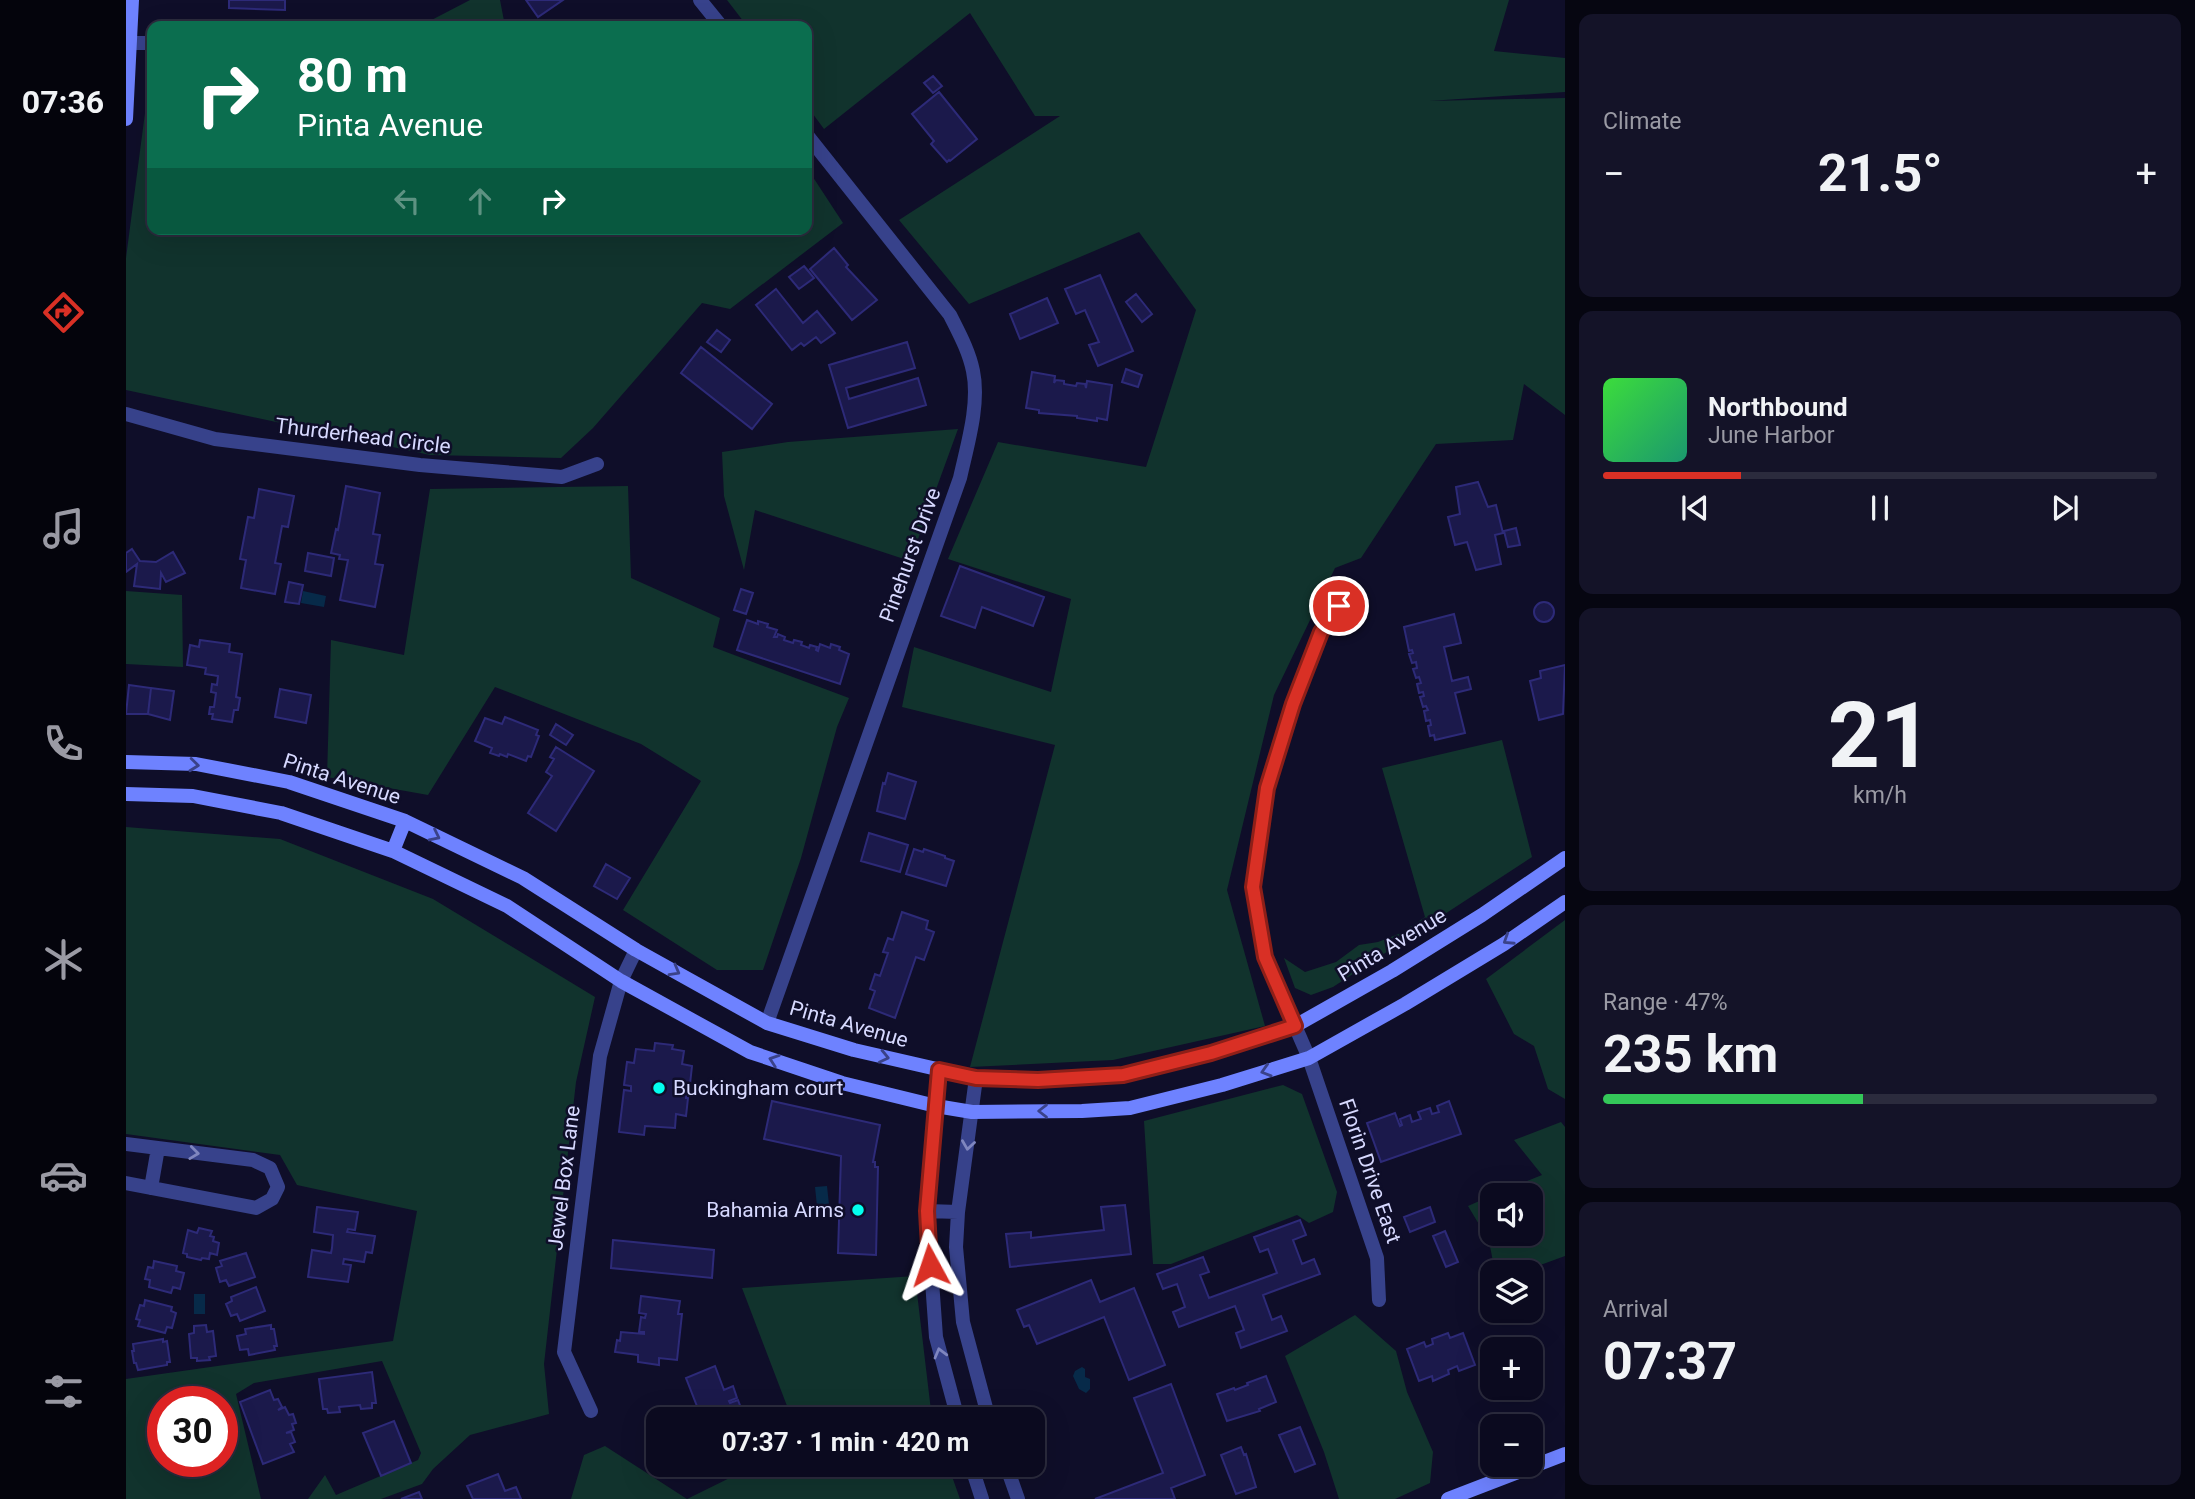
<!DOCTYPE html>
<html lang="en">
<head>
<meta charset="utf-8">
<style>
	:root { --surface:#0b0a1f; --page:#141328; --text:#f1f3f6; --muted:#9a9aa4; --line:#2b2b3d; --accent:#d93025 }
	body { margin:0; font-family:Roboto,sans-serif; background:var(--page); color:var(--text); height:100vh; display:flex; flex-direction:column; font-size:26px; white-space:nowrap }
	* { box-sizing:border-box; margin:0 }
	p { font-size:23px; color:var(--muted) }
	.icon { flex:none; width:38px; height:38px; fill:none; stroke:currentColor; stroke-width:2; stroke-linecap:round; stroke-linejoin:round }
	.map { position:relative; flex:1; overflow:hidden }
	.panel { display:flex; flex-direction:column; gap:14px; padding:14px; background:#060611; width:630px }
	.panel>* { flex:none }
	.guide { position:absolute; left:21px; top:21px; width:665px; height:214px; border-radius:14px; box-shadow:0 7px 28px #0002,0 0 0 2px var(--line); background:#0b6e4f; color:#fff; overflow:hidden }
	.controls { position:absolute; left:1354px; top:1183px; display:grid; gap:14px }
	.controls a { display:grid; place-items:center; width:63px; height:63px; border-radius:14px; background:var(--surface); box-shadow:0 7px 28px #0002,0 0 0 2px var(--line); font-size:35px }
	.speed { position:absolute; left:21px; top:1386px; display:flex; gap:14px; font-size:35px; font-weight:700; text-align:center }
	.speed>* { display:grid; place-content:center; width:91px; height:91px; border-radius:50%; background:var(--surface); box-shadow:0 7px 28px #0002,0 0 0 2px var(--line); line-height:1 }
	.speed .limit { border:10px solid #d22; background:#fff; color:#111 }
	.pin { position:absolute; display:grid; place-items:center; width:60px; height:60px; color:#fff; margin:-30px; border:4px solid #fff; border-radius:50%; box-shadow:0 2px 7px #0007 }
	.me { position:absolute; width:77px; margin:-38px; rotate:355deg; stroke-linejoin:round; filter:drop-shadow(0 0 5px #0008) }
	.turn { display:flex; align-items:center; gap:24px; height:147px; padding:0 35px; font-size:32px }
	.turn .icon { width:91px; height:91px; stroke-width:2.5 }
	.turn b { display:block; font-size:49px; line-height:60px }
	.lanes { display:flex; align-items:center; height:66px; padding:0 35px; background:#0003; justify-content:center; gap:35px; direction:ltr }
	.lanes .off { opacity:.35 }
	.big { font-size:52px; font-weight:700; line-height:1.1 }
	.panel .card { flex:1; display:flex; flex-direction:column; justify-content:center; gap:10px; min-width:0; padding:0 24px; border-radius:14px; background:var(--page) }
	.panel .dial { align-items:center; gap:0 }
	.dial b { font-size:91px; line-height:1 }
	.song { display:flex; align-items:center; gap:21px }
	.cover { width:84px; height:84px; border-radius:10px; background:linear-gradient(135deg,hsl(120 70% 55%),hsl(160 70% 35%)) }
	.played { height:7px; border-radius:4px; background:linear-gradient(90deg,var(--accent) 25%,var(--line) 25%) }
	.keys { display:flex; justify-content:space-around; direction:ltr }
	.heat { display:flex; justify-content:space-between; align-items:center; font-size:38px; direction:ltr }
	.charge { height:10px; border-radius:5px; background:linear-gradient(90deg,#34c759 47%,var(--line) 0) }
	.trip { position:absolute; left:520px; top:1407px; width:399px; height:70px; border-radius:14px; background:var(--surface); box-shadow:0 7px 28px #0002,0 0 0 2px var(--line); font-weight:700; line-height:70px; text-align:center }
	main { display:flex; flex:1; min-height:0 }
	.dock { display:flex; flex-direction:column; width:126px; justify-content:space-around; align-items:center; background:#04040c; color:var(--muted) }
	.dock .icon { width:49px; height:49px }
	.dock .current { color:var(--accent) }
	.dock b { font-size:32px; color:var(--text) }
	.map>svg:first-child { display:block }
	.green { fill:#11332d; fill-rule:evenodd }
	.water { fill:#072a49 }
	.building { fill:#1b194b; stroke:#2d2a78; stroke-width:2 }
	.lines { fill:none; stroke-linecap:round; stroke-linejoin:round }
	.street { stroke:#37428b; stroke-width:14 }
	.secondary { stroke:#6e82ff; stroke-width:14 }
	.oneway { stroke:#3a4289 }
	.oneway2 { stroke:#7f86bf }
	.route-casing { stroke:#8d1f18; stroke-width:18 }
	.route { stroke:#d93025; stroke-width:12 }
	.poi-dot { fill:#03ffee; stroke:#0f0e29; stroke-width:2.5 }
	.labels { text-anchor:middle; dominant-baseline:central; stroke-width:5; stroke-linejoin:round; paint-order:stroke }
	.street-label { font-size:21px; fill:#d7d9ff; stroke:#0f0e29 }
	.poi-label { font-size:21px; fill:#d7d9ff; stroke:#0f0e29; text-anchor:start }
</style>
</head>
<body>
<main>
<nav class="dock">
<b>07:36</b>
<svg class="icon current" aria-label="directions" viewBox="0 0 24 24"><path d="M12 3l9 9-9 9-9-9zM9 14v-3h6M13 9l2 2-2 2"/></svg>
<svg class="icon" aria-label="music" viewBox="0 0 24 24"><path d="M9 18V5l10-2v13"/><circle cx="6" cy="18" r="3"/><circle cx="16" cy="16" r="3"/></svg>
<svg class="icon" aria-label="phone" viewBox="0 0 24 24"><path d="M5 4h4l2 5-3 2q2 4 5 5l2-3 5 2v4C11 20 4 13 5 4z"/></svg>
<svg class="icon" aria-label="climate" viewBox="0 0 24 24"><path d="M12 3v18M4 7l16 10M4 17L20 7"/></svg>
<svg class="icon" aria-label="car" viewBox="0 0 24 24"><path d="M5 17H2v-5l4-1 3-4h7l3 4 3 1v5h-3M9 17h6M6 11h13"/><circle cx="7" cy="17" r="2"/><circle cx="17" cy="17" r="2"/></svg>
<svg class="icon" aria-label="filters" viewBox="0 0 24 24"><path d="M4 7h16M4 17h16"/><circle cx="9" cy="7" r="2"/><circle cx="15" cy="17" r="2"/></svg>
</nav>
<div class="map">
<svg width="1439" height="1499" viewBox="0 0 1439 1499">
	<rect width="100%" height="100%" fill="#0f0e29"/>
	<path class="green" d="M344,0H374L379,26H294Z
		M601,0H1383L1368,51L1439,58V92L1303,101L1439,98V415L1398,384L1387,440L1310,444L1235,558L1209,568L1148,695L1101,890L1139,1026L987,1060L844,1067L929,745L776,707L788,647L925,692L945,599L822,559L872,442L1020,467L1070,310L1013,232L843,304L773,220L934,116H909L844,13L698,129L681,106V26H621Z
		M25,67L26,229H681V168L717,223L604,309L576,303L467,428L435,458L304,455L0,390V258Z
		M832,429L784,561L629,510L618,570L598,496L596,452L662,442Z
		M502,486L505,578L594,618L587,647L723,698L711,727L675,858L637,970H591L497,910L575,781L515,744L369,687L302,795L201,777L205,640L278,655L304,489Z
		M0,591L56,595L57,667L0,664Z
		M1376,740L1406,857L1207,987L1185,995L1169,988L1158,958L1179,972L1210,962L1233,945L1252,942L1275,933L1299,917L1256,768Z
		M0,827L154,839L307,899L469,997L450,1082L418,1364L423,1414L344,1435L307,1469L296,1484L255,1499H182L199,1475L210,1495L292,1460L295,1453L256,1361L128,1383L110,1394L135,1499H0V1379L267,1341L291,1211L171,1185L154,1155L0,1134ZM37,1402H96V1461H37Z
		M1439,920V1099L1422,1089L1408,1046L1388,1034L1360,979Z
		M1157,1085L1176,1094L1211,1192L1207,1212L1183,1223L1171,1215L1045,1264H1027L1018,1121Z
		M1435,1122L1439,1127V1256L1395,1272H1369L1363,1241L1342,1206L1367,1195V1234H1405V1195H1367L1416,1175L1388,1140Z
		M789,1276L806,1419H666L616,1288Z
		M1229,1315L1270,1351L1281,1392L1307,1452L1304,1483L1269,1499H1213L1198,1452L1159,1356Z
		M479,1446L561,1499L630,1465H822L834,1499H445L458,1455Z"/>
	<path class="water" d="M177,591L200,596L198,607L175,603Z
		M701,1186L704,1214L692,1216L689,1187Z
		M68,1294H79V1314H68Z
		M956,1367L959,1369V1377L964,1379V1389L960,1393L953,1389L947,1376L949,1371Z"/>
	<path class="building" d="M103,0H159V10L103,8Z
		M400,0H437L412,17Z
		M807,76L816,86L807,93L798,83Z
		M813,92L851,139L824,161L823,160L821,162L805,144L808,141L786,114Z
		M708,248L722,265L720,267L751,300L726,320L684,269Z
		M678,266L688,278L673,289L663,277Z
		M974,275L1007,351L972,366L963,345L973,342L959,310L950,314L939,289Z
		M650,289L677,323L691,311L709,333L695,343L690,337L678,346L675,343L666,350L630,305Z
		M1010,294L1026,314L1016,322L1000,302Z
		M921,298L932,323L894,339L884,314Z
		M591,330L604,340L595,352L581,342Z
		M781,342L789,368L720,388L723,399L792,378L800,405L722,428L703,365Z
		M575,347L646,404L626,429L555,373Z
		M1000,369L1016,375L1012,387L996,382Z
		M906,372L929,376L928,383L930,380L938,381V384L950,386L951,383L959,384L960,388L961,381L986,385L981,420L971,418V421L951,418V416L913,413V410L900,408Z
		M1352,482L1362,507L1370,505L1377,533L1369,535L1375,564L1350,570L1341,542L1329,545L1322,517L1334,514L1330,487Z
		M220,486L254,493L247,534L254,535L249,564L257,565L249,607L214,600L222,560L213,559L214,555L205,553L210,529L212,530Z
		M133,489L168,496L162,527L156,526L149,563L155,564L149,594L115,588L120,560L114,559L122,517L128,518Z
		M1390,528L1394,545L1382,547L1378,531Z
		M6,549L14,561L30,562L47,552L59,573L40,582L35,573L34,589L8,586L11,564L0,572V553Z
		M182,553L208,558L205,576L179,571Z
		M834,566L918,597L907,626L856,607L849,628L815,616Z
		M163,582L177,585L173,604L159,602Z
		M615,589L627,593L620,614L608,610Z
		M1408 612a10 10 0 1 1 20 0a10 10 0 1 1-20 0Z
		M1328,614L1335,643L1318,647L1326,681L1342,677L1345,689L1329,693L1339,733L1309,740L1308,735L1304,736L1302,726L1305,725L1304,720L1300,721L1298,711L1302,710L1300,706L1297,707L1294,697L1298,696L1297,692L1293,693L1291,684L1295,683L1293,677L1290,678L1287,669L1291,668L1290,662L1286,663L1283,654L1287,653L1286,650L1283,651L1278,627Z
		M621,620L632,624V621L642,624L641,627L651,630L648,637H651L652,634L659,637L658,640L667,643L668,640L676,642L675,645L683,648L684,645L691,647L690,650L692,651L694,644L704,648L705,644L714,647L713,650L723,654L714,684L611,650Z
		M74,640L104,644L103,652L116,654L110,697L114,698L112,710H108L106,722L86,719L87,714H83L84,707H88L90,693L85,692L86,684L91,685L92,676L79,674L80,668L61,665L64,645L73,647Z
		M1439,665L1437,714L1413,720L1404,681L1415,678L1414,671Z
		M3,685L25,688L22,714H0Z
		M25,688L48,691L44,720L22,714Z
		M154,689L185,695L180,723L149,717Z
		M379,717L412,730L410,735L413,736L405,757L402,756L400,761L382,754L381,757L374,754L373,756L364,753L366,748L349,741L359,718L376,724Z
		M430,724L447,735L440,745L424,735Z
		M430,747L468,771L430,831L402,813L426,776L420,772L428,759L424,757Z
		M762,773L790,782L779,819L751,811L757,783L759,784Z
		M743,833L782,845L774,872L735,861Z
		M788,849L797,852L798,849L819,856V858L828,861L820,886L780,874Z
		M480,864L504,878L491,899L468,886Z
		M776,912L802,921L800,929L808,932L798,960L790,957L769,1018L743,1008L749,991L744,989L749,974L754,976L762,953L757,952L762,938L767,940Z
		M529,1043L547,1045L546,1049L558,1051L556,1064L566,1066L564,1084H561L560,1098H562L560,1116L550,1114L549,1128L519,1126L518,1135L493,1132L498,1090L505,1091V1086L498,1085L501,1062L508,1063L510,1049L528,1051Z
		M646,1101L754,1125L747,1162H749V1167H752L750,1255L712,1253L715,1156L638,1139Z
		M1323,1101L1335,1134L1255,1162L1241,1123L1269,1113L1274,1126L1276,1125L1274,1119L1284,1115L1286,1122L1295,1119L1292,1112L1304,1108L1306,1114L1313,1112L1311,1106Z
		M999,1205L1005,1254L884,1267L880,1234L905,1232V1238L978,1230L975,1207Z
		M191,1207L232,1212L229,1230L222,1229L221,1232L249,1236L246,1253L240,1252L238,1262L218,1259L217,1264L225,1265L222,1282L182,1277L186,1250L205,1253L206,1248L207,1235L188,1232Z
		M1304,1207L1309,1222L1284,1232L1278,1217Z
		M1174,1220L1180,1235L1167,1240L1176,1264L1188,1259L1194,1274L1137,1295L1146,1320L1155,1316L1161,1331L1115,1348L1110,1333L1118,1330L1109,1306L1053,1327L1047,1312L1059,1307L1051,1284L1037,1289L1031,1274L1077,1257L1083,1272L1074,1275L1083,1298L1151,1273L1142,1249L1134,1252L1128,1237Z
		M73,1228L86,1231L84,1236L88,1237L87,1241L93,1243L91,1255L84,1253L83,1259L76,1258L75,1260L61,1257V1254L57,1253L62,1230L71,1233Z
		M1319,1231L1332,1262L1320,1267L1307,1236Z
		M487,1240L588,1250L586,1278L485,1268Z
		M120,1253L129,1277L103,1286L100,1280L94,1282L90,1268L96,1266L94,1261Z
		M28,1261L51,1266L50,1271L58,1273L54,1289L47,1287L45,1293L23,1287L24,1280L19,1279L22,1267L27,1268Z
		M965,1280L974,1302L1008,1288L1039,1365L1003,1380L978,1317L911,1344L903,1325L898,1327L891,1310Z
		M130,1287L139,1311L114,1321L111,1314L105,1316L100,1304L106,1301L105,1297Z
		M515,1296L554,1301L552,1314H556L551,1360L533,1358V1365L512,1362V1355L489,1352L491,1340L494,1341L495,1332L518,1334V1332H513L515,1317L519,1318L520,1314L513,1313Z
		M19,1300L46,1307L45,1311L50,1313L46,1328L41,1327L39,1333L12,1326L14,1320L10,1319L14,1305L18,1306Z
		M80,1325L81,1332L87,1331L90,1356L83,1357L84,1360L71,1361V1358H65L63,1334L68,1333V1326Z
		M145,1325V1329H148L151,1346H148L149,1350L123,1355L122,1349L114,1350L111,1336L120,1334L119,1329Z
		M1322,1333L1324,1338L1337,1333L1349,1365L1333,1371L1331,1366L1322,1370L1323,1374L1307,1381L1306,1376L1293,1381L1281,1349L1298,1342L1300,1347L1307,1344L1306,1339Z
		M37,1339V1342L41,1341L44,1362H41V1365L12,1370L10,1363H8L6,1351H8L7,1344Z
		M1406,1343L1414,1366L1405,1369V1349H1389Z
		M589,1366L598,1390L607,1386L611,1398L603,1401L604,1403L612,1400L619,1419H576L560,1378Z
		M246,1372L250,1403H246V1408L235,1409L234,1405L213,1407L214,1412L202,1413L201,1409H197L193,1379Z
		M1140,1376L1150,1402L1133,1409L1134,1411L1101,1421L1091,1394L1108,1388L1109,1390L1122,1385L1121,1383Z
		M1045,1384L1079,1475L1045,1488L1049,1499H969L1037,1473L1008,1398Z
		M144,1390L148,1400L152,1399L156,1407L152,1410L159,1407L163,1415L167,1414L170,1423L166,1424L168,1430L160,1433L165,1432L169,1442L164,1444L168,1452L137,1464L114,1402Z
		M268,1421L285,1463L255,1476L237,1433Z
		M1174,1427L1189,1464L1169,1472L1153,1435Z
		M1115,1447L1118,1455L1120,1454L1130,1487L1110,1494L1095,1455Z
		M372,1474L379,1491L390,1487L395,1499H347L341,1486Z
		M293,1492L296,1499H275Z"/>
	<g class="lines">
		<path class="street" d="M574,0L595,26
			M5,43H26
			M0,414L89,439L294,465L436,477L471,464
			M1213,606L1195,632L1167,704L1141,788L1127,887L1139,957L1183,1058L1251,1258L1253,1300
			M641,1023L834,478C841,446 854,404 847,371C843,351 833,333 824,315L681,135
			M813,1070L801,1211L810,1337L832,1419
			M850,1078L832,1212L830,1247L837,1322L863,1419
			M0,1144L127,1160L144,1168L152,1187L146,1199L130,1208L0,1183
			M25,1188L32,1148
			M801,1211L832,1212
			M465,1411L438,1352L474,1056L495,981L510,950
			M845,1465L856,1499
			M880,1465L892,1499"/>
		<path class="secondary" d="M0,119L6,0
			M0,762L70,764L163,782L279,821L397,878L510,950L641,1023L728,1050L850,1078L912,1080L997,1075L1085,1053L1169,1026L1266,971L1356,915L1439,858
			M0,794L67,796L155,813L267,851L381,906L495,981L624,1052L716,1083L810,1106L846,1112L956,1111L1004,1108L1096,1085L1183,1058L1279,1004L1378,944L1439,902
			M267,851L279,821
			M1322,1499L1439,1454"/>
	</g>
	<defs><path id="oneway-chevron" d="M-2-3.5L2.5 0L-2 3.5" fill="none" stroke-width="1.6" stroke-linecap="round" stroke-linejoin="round" transform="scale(1.75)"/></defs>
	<g class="oneway">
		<use href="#oneway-chevron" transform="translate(68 765) rotate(6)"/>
		<use href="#oneway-chevron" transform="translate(309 836) rotate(26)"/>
		<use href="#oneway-chevron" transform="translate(1382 940) rotate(147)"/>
		<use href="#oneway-chevron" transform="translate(549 971) rotate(29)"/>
		<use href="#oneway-chevron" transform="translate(758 1057) rotate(13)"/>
		<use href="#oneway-chevron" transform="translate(648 1060) rotate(-161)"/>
		<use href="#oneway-chevron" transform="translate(1140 1071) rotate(163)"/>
		<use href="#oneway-chevron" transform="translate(917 1111) rotate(180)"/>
	</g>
	<g class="oneway2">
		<use href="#oneway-chevron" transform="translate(842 1145) rotate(98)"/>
		<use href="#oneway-chevron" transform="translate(68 1153) rotate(7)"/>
		<use href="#oneway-chevron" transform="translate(814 1353) rotate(-105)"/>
	</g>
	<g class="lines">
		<defs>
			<path id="route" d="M804,1265L801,1211L813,1070L850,1078L912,1080L997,1075L1085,1053L1169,1026L1139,957L1127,887L1141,788L1167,704L1195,632L1213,606"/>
		</defs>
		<use href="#route" class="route-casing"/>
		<use href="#route" class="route"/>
	</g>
	<g class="poi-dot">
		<circle cx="533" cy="1088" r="7"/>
		<circle cx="732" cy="1210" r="7"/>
	</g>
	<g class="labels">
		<g class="street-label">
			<text transform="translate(237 436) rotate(7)">Thurderhead Circle</text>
			<text transform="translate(784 555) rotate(-70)">Pinehurst Drive</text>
			<text transform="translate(216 779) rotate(18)">Pinta Avenue</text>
			<text transform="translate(1266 945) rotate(-31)">Pinta Avenue</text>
			<text transform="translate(723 1024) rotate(16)">Pinta Avenue</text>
			<text transform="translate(1244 1171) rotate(71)">Florin Drive East</text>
			<text transform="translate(438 1178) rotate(-83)">Jewel Box Lane</text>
		</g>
		<g class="poi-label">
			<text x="547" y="1088">Buckingham court</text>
			<text x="718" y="1210" text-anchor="end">Bahamia Arms</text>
		</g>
	</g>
</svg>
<div class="controls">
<a><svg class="icon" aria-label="sound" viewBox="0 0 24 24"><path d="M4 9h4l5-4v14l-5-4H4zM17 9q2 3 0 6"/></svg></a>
<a><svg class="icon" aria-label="layers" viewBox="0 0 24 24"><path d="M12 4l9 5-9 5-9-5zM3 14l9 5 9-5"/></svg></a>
<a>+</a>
<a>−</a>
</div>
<div class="speed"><div class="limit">30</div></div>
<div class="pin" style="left:1213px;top:606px;background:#d93025"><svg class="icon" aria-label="arrive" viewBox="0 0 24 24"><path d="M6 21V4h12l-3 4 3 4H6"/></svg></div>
<svg class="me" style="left:804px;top:1265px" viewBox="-20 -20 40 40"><path d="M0-17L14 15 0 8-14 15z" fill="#d93025" stroke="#fff" stroke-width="4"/></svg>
<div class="trip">07:37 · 1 min · 420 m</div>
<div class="guide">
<div class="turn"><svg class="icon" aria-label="right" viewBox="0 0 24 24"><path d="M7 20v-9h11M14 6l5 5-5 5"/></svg><div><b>80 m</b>Pinta Avenue</div></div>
<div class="lanes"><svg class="icon off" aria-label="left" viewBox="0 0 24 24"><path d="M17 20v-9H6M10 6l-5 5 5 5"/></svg><svg class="icon off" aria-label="ahead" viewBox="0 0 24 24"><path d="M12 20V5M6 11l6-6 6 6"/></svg><svg class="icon" aria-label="right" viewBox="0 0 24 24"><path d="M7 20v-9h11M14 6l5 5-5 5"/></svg></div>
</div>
</div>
<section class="panel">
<div class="card"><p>Climate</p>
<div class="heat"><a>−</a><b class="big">21.5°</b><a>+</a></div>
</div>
<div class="card">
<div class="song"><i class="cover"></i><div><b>Northbound</b><p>June Harbor</p></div></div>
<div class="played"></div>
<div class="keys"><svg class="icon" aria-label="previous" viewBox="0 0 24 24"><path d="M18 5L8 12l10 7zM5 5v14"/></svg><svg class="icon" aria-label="pause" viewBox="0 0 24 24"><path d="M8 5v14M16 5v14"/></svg><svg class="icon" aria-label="next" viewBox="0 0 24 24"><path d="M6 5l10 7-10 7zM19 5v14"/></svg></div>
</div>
<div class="card dial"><b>21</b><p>km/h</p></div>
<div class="card"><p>Range · 47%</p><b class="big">235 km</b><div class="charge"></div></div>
<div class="card"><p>Arrival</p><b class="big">07:37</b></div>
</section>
</main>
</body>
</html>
